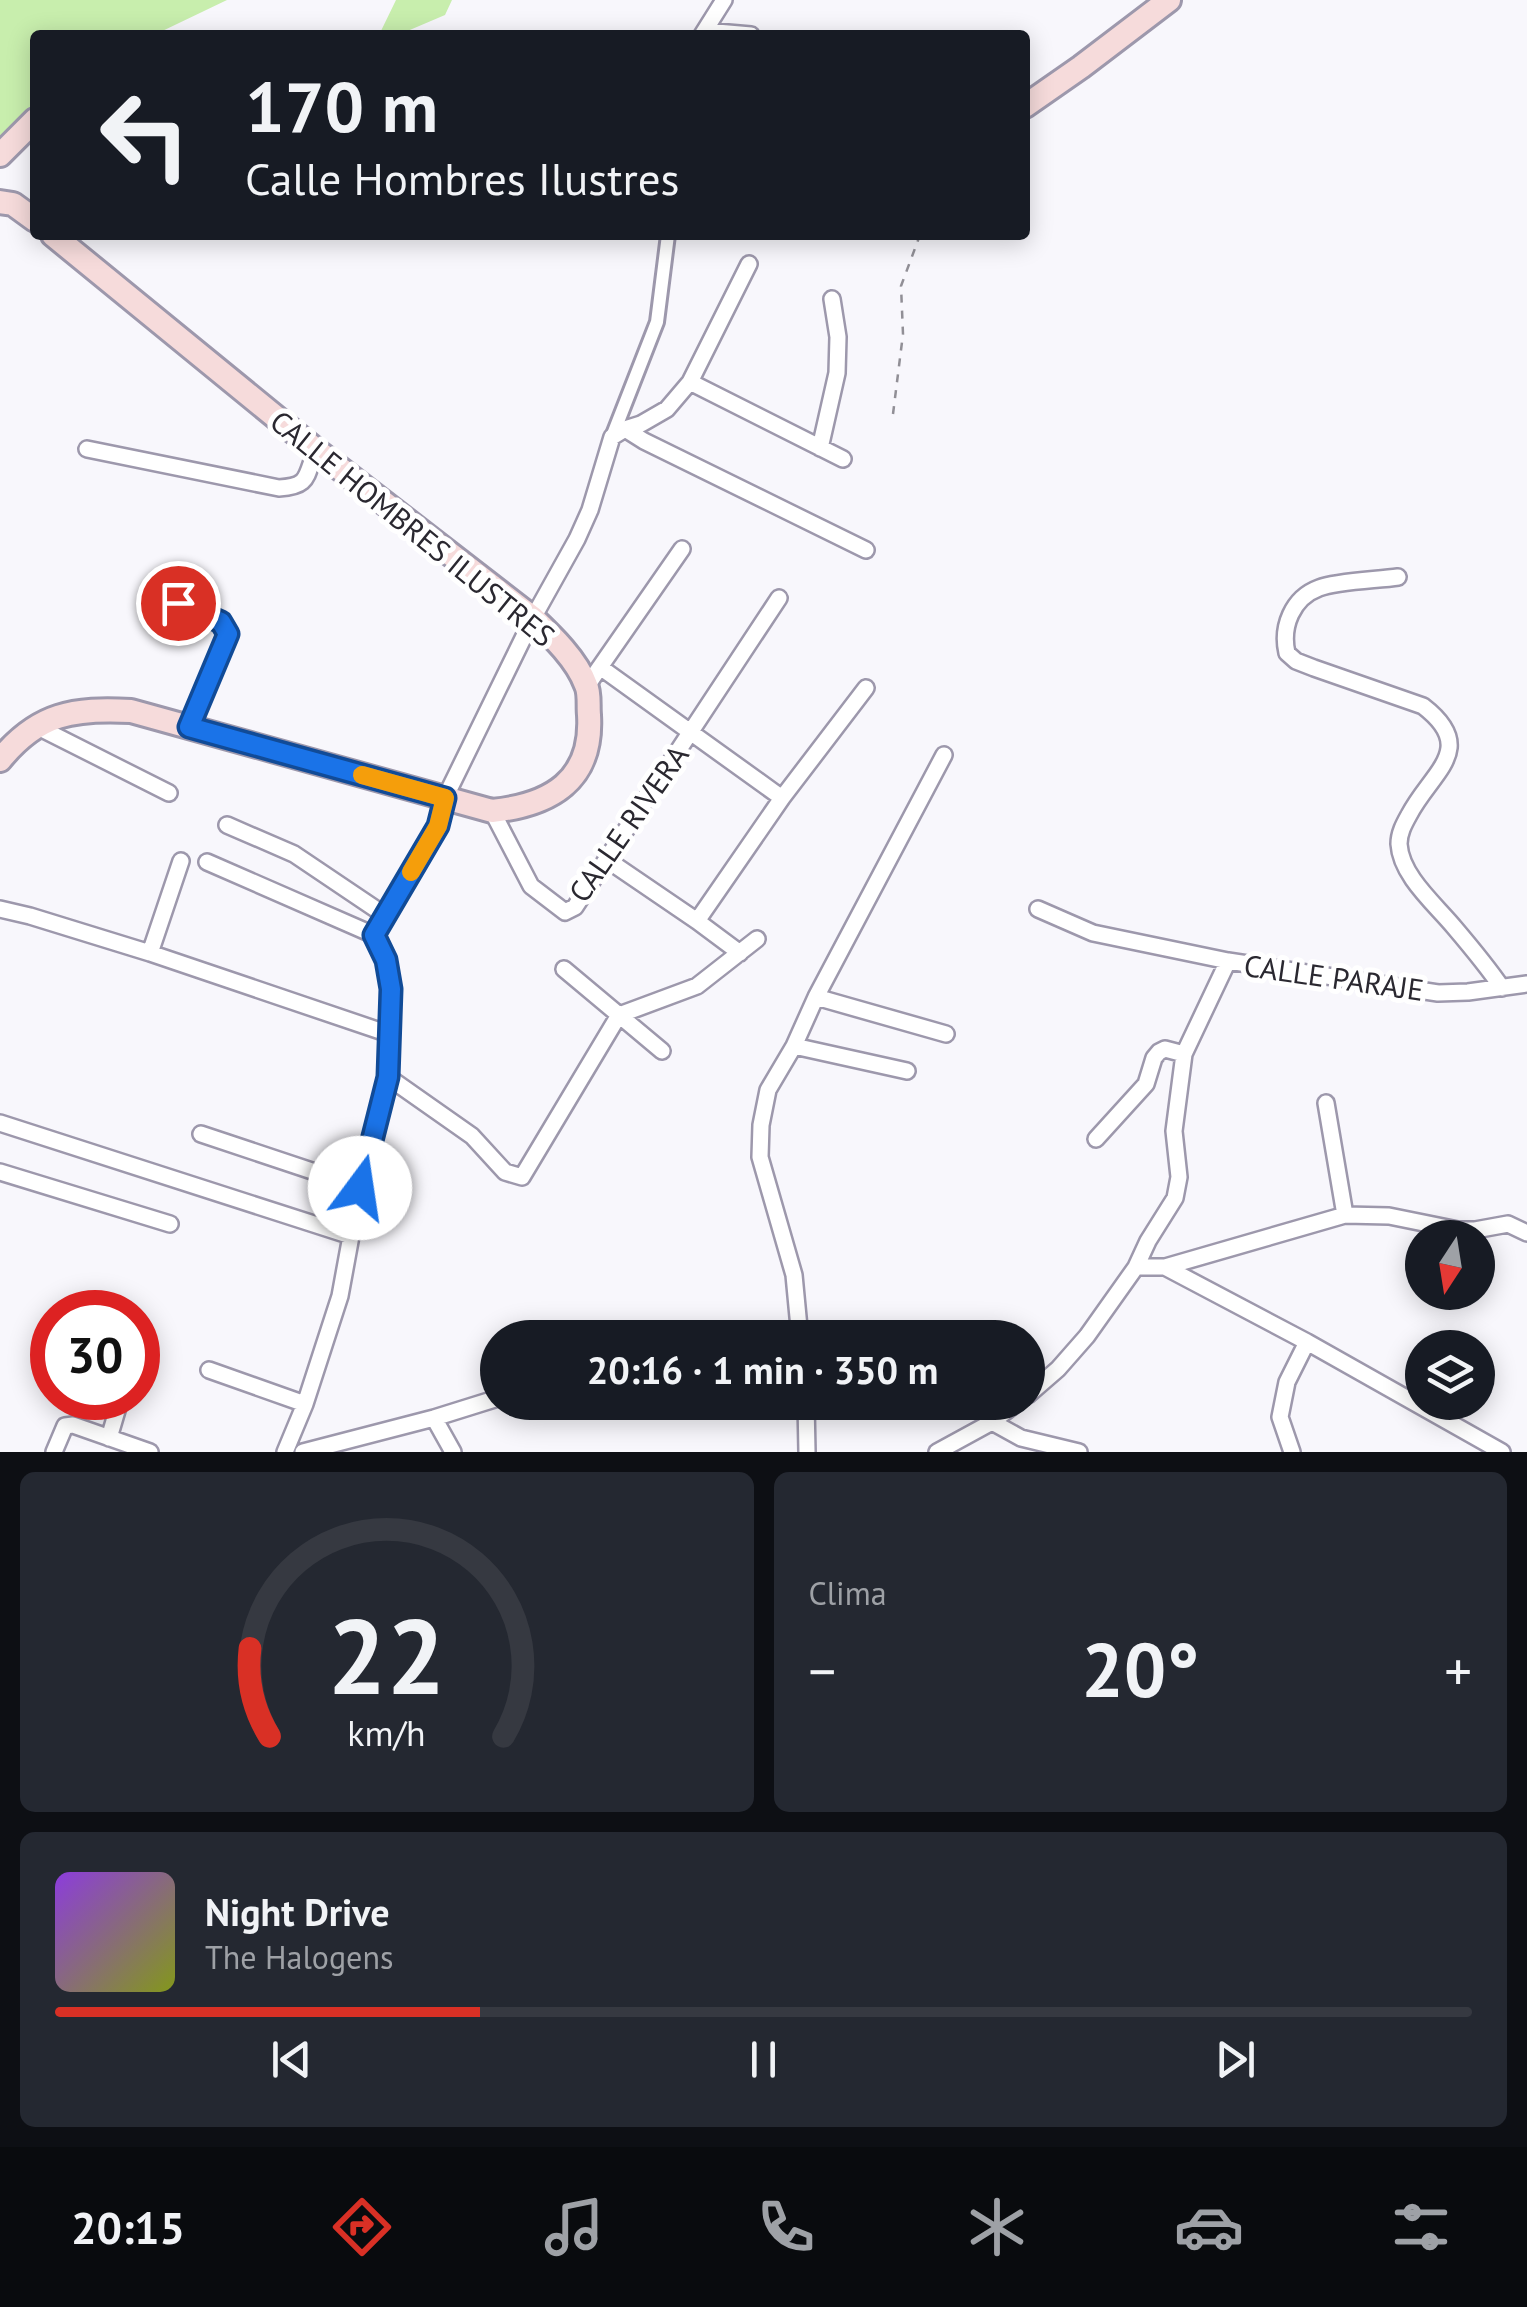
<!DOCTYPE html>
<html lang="es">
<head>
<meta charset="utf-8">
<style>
	:root { --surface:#171b24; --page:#242831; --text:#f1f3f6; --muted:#9ea1a6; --line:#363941; --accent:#d93025 }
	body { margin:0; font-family:"PT Sans",sans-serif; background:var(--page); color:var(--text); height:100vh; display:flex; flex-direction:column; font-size:38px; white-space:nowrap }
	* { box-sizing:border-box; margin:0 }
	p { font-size:32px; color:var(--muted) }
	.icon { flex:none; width:55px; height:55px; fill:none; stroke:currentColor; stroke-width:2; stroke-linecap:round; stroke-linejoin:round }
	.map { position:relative; height:1452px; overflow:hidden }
	.drawer { display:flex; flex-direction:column; gap:20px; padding:20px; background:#0d0f14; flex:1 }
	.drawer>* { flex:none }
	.hud { position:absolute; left:30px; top:30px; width:1000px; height:210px; border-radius:10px; box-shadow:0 5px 25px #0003; background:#171b24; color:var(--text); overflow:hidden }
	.needle { width:65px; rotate:192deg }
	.tools { position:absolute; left:1405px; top:1220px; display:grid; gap:20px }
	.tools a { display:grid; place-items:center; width:90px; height:90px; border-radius:50%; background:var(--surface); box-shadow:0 5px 25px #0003; font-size:50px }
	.speed { position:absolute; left:30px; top:1290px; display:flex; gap:20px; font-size:50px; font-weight:700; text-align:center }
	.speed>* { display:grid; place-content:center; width:130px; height:130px; border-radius:50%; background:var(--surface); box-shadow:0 5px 25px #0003; line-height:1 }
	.speed .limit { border:15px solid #d22; background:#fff; color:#111 }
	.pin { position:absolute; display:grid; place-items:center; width:85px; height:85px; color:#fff; margin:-42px; border:5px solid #fff; border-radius:50%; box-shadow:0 2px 10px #0007 }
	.me { position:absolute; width:110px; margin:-55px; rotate:14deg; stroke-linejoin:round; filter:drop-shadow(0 0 8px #0008) }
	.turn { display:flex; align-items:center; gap:35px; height:210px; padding:0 50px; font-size:45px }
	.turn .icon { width:130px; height:130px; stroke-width:2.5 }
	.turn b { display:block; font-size:70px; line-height:85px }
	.big { font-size:75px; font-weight:700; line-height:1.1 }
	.drawer .widget { flex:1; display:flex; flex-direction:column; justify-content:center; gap:15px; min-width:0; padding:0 35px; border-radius:15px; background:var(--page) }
	.drawer .dial { align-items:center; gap:0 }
	.dial svg { height:260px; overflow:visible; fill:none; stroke:var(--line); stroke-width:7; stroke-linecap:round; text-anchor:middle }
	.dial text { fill:var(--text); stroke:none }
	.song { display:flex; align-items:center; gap:30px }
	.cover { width:120px; height:120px; border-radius:15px; background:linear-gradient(135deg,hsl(270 70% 55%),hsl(70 70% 35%)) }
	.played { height:10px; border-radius:5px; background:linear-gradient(90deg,var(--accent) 30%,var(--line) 30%) }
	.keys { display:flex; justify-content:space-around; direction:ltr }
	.heat { display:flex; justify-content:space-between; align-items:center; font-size:55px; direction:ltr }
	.drawer .tiles { flex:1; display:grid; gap:20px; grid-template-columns:1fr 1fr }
	.widget:last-child { grid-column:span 2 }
	.trip { position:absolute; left:480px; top:1320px; width:565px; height:100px; border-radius:50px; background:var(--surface); box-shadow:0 5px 25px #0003; font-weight:700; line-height:100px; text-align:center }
	.menu { display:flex; height:160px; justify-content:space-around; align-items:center; background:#090b0e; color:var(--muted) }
	.menu .icon { width:70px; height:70px }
	.menu .on { color:var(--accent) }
	.menu b { font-size:45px; color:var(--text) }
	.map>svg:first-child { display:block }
	.green { fill:#c8eead }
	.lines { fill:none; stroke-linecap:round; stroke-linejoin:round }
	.pedestrian-casing { stroke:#9d98ac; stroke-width:18 }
	.minor-casing { stroke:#9d98ac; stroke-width:20 }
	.secondary-casing { stroke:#9d98ac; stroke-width:28 }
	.path { stroke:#918f96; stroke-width:2.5; stroke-dasharray:8 8; stroke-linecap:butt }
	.pedestrian { stroke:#fff; stroke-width:12 }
	.minor { stroke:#fff; stroke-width:15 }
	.secondary { stroke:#f6dbdb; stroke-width:22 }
	.route-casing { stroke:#114b97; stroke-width:25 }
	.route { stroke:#1a73e8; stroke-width:18 }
	.slow { stroke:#f59e0b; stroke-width:18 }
	.labels { text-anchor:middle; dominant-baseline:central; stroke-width:10; stroke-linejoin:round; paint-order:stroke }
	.street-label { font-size:30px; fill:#2a2830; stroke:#fff }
</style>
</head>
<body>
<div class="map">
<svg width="1527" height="1452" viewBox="0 0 1527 1452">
	<rect width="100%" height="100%" fill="#f8f7fc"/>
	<path class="green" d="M0,0H227L154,35H35V128L0,157Z
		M396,0H452L445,15L398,35H379Z"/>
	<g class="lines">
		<defs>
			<path id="pedestrian" d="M612,437L657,322L668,235"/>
			<path id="minor" d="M705,31L751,35
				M702,35L724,0
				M690,382L843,459
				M625,429L641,424L667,409L690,382L749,264
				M820,448L837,373L838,337L832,299
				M87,449L279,488C310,486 305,477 316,450
				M1398,577C1378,580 1337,581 1319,588C1292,598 1281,627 1287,653L1296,661L1314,668L1423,706C1479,749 1431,772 1409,815C1404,824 1399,833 1399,844C1401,876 1435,904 1454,927C1471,947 1487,966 1502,988
				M178,603L221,622L228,635L189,727
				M600,667L682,549
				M587,686L600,667L782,798
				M36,726L169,793
				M492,811L531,886L565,912L575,907L779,598
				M227,825L294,854L386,916
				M606,859L697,921L740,953
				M207,862L374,935
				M0,909L30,916L150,953L389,1034
				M1038,909L1093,933L1228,961
				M697,921L782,798L866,688
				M150,953L181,861
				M564,969L662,1051
				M816,997L946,1034
				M794,1046L907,1071
				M388,1077L472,1136L505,1172L522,1177L619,1015L697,986L757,939
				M0,1123L351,1236
				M201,1134L360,1187
				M1096,1139L1146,1084L1154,1058L1159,1052L1165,1049L1184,1054
				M0,1172L170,1224
				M1345,1215L1389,1216L1458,1230H1475L1508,1224L1527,1233
				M1136,1267H1165L1345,1215L1326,1103
				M1165,1267L1307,1342L1502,1452
				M800,1338L794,1275L760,1157L761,1125L768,1090L794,1046L816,997L944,755
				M209,1370L305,1404
				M1028,1395L1058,1369L1087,1336L1136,1267L1148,1241L1175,1198L1179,1177L1174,1131L1184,1054L1228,961L1438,993L1468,992L1527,984
				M806,1402L807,1452
				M434,1418L453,1452
				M992,1422L1021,1438L1079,1452
				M109,1438L119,1404
				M54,1452L65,1426L73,1425L150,1452
				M285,1452L305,1404L340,1296L360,1187L388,1077L391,989L385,960L374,935L438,826L445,798L533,618L577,539L590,510L612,437L625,429L644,441L866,550
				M303,1452L434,1418L498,1398
				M937,1452L992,1422L1018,1402
				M1292,1452L1280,1417L1287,1382L1307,1342"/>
			<path id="secondary" d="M1025,106L1081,67L1169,0
				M0,155L35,120
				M0,202L13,204L35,220
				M0,760C38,713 74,708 131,711L492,811C550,805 593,781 589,715C588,706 590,693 586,685C577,660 552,636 533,618L316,450L53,235"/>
		</defs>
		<use href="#pedestrian" class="pedestrian-casing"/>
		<use href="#minor" class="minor-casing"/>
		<use href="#secondary" class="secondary-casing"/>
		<path class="path" d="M893,414L903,334L901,286L920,235"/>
		<use href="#pedestrian" class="pedestrian"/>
		<use href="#minor" class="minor"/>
		<use href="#secondary" class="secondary"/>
	</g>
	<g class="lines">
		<defs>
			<path id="route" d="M178,603L221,622L228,634L189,727L445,798L438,826L374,935L386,960L391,989L388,1077L360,1188"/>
		</defs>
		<use href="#route" class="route-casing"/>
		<use href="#route" class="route"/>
		<path class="slow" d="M362,775L445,798L438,826L411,872"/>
	</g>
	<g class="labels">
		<g class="street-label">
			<text transform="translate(413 528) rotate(39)">CALLE HOMBRES ILUSTRES</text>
			<text transform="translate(628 823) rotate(-55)">CALLE RIVERA</text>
			<text transform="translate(1334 977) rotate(8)">CALLE PARAJE</text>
		</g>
	</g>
</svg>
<div class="tools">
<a><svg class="needle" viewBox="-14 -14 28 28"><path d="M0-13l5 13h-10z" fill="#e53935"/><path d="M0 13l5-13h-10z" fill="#9ea1a6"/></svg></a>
<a><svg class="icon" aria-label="layers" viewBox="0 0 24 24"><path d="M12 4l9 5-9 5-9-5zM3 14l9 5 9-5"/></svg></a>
</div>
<div class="speed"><div class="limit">30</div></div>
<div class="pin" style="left:178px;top:603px;background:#d93025"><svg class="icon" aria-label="arrive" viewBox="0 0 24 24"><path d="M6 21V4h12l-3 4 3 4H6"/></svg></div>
<svg class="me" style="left:360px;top:1188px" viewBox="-20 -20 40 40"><circle r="19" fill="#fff"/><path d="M0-13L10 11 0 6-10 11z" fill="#1a73e8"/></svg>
<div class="trip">20:16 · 1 min · 350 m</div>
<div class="hud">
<div class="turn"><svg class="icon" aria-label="left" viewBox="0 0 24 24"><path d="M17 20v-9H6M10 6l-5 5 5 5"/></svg><div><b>170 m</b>Calle Hombres Ilustres</div></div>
</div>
</div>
<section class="drawer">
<div class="tiles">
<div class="widget dial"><svg viewBox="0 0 100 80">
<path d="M14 69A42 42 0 1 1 86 69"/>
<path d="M14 69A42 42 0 0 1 8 42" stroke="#d93025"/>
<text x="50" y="56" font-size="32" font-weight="700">22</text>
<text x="50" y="72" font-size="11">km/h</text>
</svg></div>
<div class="widget"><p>Clima</p>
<div class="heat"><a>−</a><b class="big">20°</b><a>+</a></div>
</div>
<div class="widget">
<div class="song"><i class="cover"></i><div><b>Night Drive</b><p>The Halogens</p></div></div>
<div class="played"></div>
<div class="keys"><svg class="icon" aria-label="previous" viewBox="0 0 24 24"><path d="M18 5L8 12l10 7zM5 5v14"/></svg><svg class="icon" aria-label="pause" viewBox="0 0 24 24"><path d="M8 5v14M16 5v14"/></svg><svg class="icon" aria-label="next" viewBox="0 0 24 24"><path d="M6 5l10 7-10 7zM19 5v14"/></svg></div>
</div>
</div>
</section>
<nav class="menu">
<b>20:15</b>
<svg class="icon on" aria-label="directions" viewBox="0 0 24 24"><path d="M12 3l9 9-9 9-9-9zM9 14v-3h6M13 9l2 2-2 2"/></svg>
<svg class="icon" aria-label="music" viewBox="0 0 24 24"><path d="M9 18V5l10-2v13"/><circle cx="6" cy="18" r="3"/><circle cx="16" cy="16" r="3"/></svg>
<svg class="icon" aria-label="phone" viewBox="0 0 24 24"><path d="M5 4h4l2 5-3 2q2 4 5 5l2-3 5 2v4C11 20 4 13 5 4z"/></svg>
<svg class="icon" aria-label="climate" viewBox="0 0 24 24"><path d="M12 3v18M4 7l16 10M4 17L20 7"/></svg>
<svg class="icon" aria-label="car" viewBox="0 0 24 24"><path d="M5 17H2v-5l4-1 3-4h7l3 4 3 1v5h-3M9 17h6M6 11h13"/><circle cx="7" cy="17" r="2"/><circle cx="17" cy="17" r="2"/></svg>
<svg class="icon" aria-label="filters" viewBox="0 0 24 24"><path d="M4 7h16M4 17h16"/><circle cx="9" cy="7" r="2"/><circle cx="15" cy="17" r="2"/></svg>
</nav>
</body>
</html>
